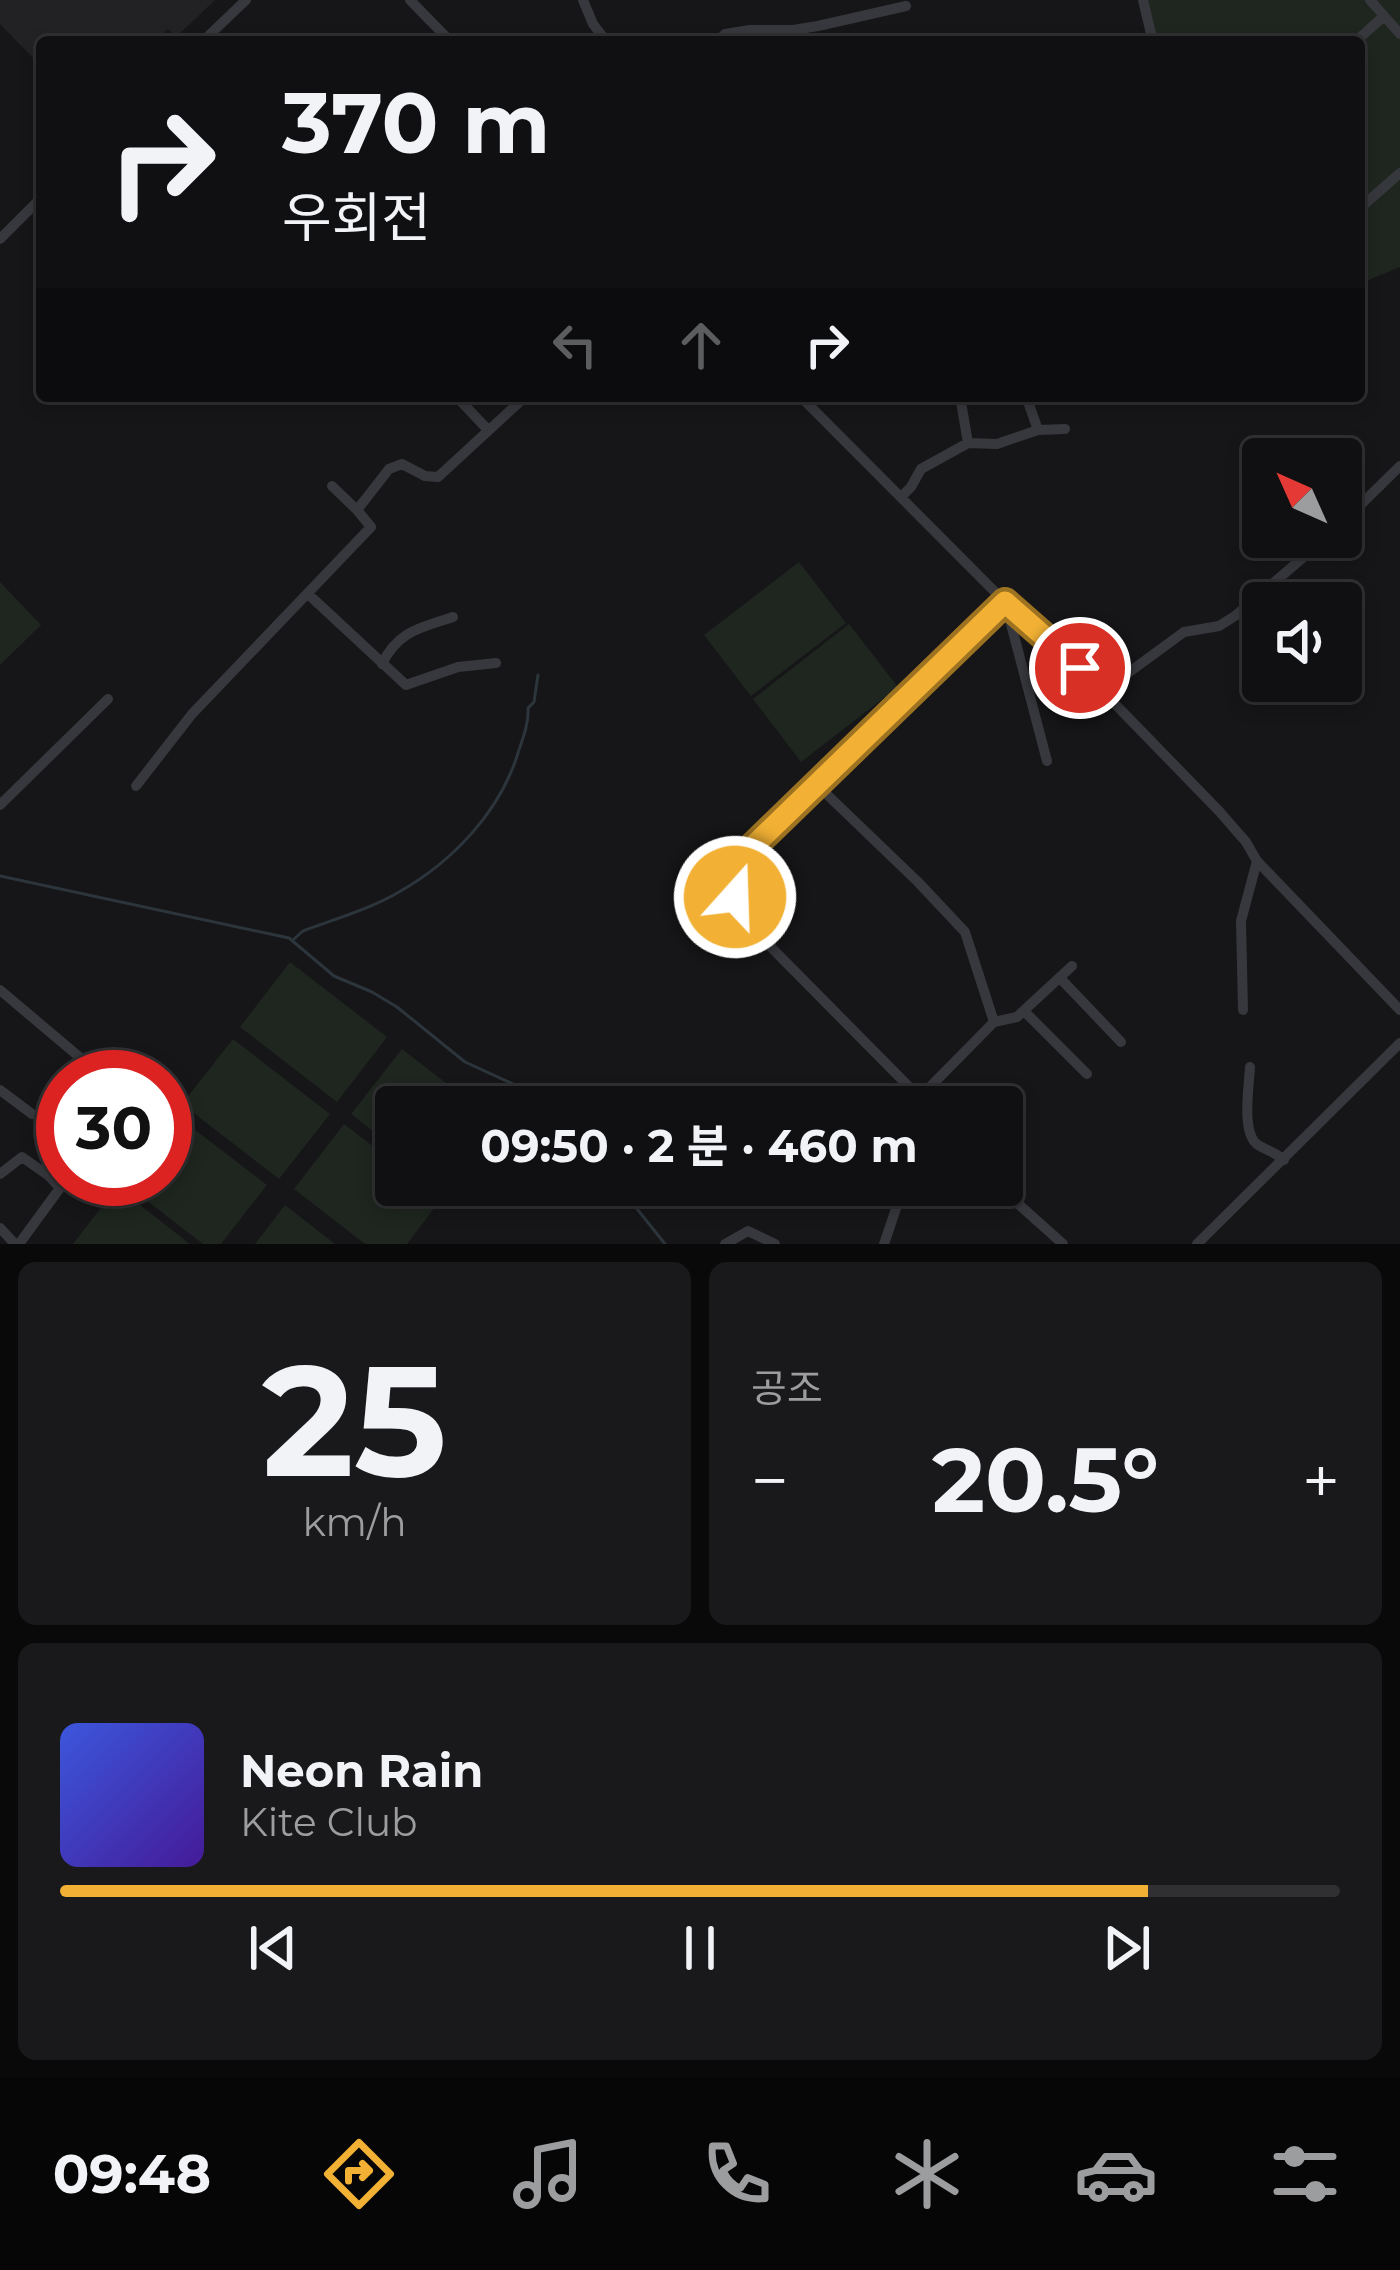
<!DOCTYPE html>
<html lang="ko">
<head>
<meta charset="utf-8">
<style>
	:root { --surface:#101012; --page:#19191b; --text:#f1f3f6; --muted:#9c9d9f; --line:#303032; --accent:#f2b134 }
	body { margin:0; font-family:Montserrat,"Noto Sans KR",sans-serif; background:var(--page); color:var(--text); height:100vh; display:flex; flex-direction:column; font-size:45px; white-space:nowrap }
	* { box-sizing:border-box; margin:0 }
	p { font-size:39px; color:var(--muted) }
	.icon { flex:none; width:66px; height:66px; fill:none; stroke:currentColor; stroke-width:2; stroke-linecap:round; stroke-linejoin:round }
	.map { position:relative; height:1244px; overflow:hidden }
	.side { display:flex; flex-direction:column; gap:18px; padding:18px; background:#09090a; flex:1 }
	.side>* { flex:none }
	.guide { position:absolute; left:36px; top:36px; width:1329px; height:366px; border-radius:12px; box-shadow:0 6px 18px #0003,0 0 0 3px var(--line); background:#101012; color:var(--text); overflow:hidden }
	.needle { width:78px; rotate:315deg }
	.buttons { position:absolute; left:1242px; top:438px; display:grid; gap:24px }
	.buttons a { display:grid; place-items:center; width:120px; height:120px; border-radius:12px; background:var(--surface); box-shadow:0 6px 18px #0003,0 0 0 3px var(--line); font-size:60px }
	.speed { position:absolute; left:36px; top:1050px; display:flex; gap:24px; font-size:60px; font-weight:700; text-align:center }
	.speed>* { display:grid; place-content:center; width:156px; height:156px; border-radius:50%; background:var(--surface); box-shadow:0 6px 18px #0003,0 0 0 3px var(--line); line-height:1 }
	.speed .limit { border:18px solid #d22; background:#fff; color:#111 }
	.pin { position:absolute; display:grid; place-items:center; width:102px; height:102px; color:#fff; margin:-51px; border:6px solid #fff; border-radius:50%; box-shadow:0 3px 12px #0007 }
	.me { position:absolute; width:132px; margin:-66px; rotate:20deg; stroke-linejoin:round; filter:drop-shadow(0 0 9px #0008) }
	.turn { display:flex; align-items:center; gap:42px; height:252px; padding:0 48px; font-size:54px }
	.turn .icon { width:156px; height:156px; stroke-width:2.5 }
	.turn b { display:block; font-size:84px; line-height:102px }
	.lanes { display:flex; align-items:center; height:114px; padding:0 48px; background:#0003; justify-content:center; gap:60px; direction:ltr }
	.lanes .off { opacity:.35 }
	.big { font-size:90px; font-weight:700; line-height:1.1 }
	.side .widget { flex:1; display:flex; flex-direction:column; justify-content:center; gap:18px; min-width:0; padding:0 42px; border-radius:18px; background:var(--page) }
	.side .dial { align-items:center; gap:0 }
	.dial b { font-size:156px; line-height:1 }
	.song { display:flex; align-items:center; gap:36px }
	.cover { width:144px; height:144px; border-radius:18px; background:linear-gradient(135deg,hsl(230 70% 55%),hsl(260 70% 35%)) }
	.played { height:12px; border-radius:6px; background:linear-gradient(90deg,var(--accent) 85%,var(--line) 85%) }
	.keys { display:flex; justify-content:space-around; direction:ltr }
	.heat { display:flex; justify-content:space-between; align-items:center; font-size:66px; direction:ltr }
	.side .tiles { flex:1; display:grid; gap:18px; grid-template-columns:1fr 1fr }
	.widget:last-child { grid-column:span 2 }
	.trip { position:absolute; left:375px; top:1086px; width:648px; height:120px; border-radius:12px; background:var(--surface); box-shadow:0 6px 18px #0003,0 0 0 3px var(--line); font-weight:700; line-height:120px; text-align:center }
	.dock { display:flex; height:192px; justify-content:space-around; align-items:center; background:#060607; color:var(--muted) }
	.dock .icon { width:84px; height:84px }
	.dock .current { color:var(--accent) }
	.dock b { font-size:54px; color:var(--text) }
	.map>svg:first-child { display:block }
	.built { fill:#222225 }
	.green { fill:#1e261f }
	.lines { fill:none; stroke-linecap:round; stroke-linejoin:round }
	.stream { stroke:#2c353c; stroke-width:3 }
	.minor { stroke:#37383d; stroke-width:10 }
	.route-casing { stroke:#9d7322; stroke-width:30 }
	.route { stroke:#f2b134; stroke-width:21 }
</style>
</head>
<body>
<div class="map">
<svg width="1400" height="1244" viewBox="0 0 1400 1244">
	<rect width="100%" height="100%" fill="#161618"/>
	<path class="built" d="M0,0H215L176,37L168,29L154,42H42V67L0,24Z"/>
	<path class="green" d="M1140,0H1400V267L1359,284V42H1150Z
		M799,562L846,623L751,696L704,635Z
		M0,582L41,625L0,665Z
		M849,624L898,687L801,762L753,699Z
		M290,962L387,1037L337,1102L240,1027Z
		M233,1039L330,1114L279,1179L182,1104Z
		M402,1049L477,1107H396V1149L351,1114Z
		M173,1113L267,1185L221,1244H203L120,1180L165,1179V1122Z
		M344,1124L396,1164V1185H423L441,1199L407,1244H365L294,1189Z
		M117,1187L190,1244H73Z
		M285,1205L335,1244H255Z"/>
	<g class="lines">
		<path class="stream" d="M0,876L289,938L334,976L372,992L397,1007L465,1062L513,1084L545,1107
			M294,939L303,931C335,919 370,909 399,892C452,862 500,812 518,753C523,738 529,723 528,708L534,702L538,675
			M618,1185L665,1244"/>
		<path class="minor" d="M410,0L451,42
			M583,0L593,24L607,42
			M1143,0L1153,42
			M1370,0L1400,34
			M202,42L246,0
			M717,42L725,34L750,30H793L818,26L906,6
			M1355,42L1384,16
			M1359,209L1400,173
			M0,239L42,197
			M456,396L488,430
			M800,396L1005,602L1080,668L1219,811L1246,842L1257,861L1400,1010
			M960,396L968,443
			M1026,396L1038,430
			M332,486L357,510
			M901,497L911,487L921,469L968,443L997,444L1038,430L1065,429
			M1341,524L1400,466
			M308,594L406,685L458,667L496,663
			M1006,605L1047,761
			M382,664C398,631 420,628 453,617
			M1102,692L1184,632L1219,626L1235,616L1327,537
			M816,784L918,882L965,932L994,1022
			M136,786L192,714L371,527L357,510L389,469L402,464L425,476L438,477L526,396
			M0,805L108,699
			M1060,978L1121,1042
			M0,990L103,1077
			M1243,1010L1241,921L1257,861
			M1025,1012L1087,1074
			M1250,1067C1249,1086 1241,1134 1258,1145C1268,1151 1275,1152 1284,1160
			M0,1090L32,1114
			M923,1104L926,1091L994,1022L1017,1017L1072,966
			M929,1107L753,929C743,916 724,890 730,873C731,868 740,859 743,856L1005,602
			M0,1174L22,1157L49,1176L60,1188L19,1244
			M997,1185L1063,1244
			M0,1228L15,1244
			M725,1244L748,1231L775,1244
			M884,1244L904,1185
			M1197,1244L1400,1043"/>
	</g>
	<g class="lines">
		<defs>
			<path id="route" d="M735,897C728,878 730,871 743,856L1005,602L1080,668"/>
		</defs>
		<use href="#route" class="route-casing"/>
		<use href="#route" class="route"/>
	</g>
</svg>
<div class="buttons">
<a><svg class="needle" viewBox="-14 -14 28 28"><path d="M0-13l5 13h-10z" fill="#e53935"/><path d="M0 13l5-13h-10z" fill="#9c9d9f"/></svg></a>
<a><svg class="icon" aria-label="sound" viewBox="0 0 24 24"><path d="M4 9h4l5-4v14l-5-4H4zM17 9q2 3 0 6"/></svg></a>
</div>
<div class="speed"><div class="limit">30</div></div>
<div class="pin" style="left:1080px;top:668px;background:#d93025"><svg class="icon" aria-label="arrive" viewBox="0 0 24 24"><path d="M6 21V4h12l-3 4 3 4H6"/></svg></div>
<svg class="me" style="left:735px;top:897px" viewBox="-20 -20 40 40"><circle r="17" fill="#f2b134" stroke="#fff" stroke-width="3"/><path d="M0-11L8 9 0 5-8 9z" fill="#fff"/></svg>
<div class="trip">09:50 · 2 분 · 460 m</div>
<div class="guide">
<div class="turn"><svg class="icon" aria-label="right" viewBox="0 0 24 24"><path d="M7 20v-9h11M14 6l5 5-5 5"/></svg><div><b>370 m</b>우회전</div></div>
<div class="lanes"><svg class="icon off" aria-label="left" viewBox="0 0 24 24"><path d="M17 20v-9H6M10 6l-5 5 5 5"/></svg><svg class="icon off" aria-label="ahead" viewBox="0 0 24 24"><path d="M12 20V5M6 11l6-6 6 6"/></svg><svg class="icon" aria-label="right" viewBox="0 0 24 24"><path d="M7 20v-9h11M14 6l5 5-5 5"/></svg></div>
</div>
</div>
<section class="side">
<div class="tiles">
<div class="widget dial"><b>25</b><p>km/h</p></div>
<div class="widget"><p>공조</p>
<div class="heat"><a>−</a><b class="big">20.5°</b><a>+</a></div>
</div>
<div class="widget">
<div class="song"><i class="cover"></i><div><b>Neon Rain</b><p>Kite Club</p></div></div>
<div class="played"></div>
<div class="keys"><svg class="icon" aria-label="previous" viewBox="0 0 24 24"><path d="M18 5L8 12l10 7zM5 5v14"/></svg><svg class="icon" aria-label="pause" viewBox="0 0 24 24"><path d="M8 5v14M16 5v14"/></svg><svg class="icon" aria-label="next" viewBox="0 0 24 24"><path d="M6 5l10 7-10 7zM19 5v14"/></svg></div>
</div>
</div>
</section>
<nav class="dock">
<b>09:48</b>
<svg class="icon current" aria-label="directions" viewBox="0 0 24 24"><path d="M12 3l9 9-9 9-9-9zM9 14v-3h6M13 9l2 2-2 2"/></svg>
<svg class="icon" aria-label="music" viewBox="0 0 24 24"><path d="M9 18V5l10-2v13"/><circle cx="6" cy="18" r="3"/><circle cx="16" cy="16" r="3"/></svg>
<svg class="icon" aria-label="phone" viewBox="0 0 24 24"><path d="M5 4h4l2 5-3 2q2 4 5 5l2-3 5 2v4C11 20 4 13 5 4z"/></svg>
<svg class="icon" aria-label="climate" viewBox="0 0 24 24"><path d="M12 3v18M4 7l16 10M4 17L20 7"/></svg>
<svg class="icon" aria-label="car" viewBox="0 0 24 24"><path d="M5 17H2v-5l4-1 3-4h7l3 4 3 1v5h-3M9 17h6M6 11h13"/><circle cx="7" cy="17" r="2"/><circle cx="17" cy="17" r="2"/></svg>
<svg class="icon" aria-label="filters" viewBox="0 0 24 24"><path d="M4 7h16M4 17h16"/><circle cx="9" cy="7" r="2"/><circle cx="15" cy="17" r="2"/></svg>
</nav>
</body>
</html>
